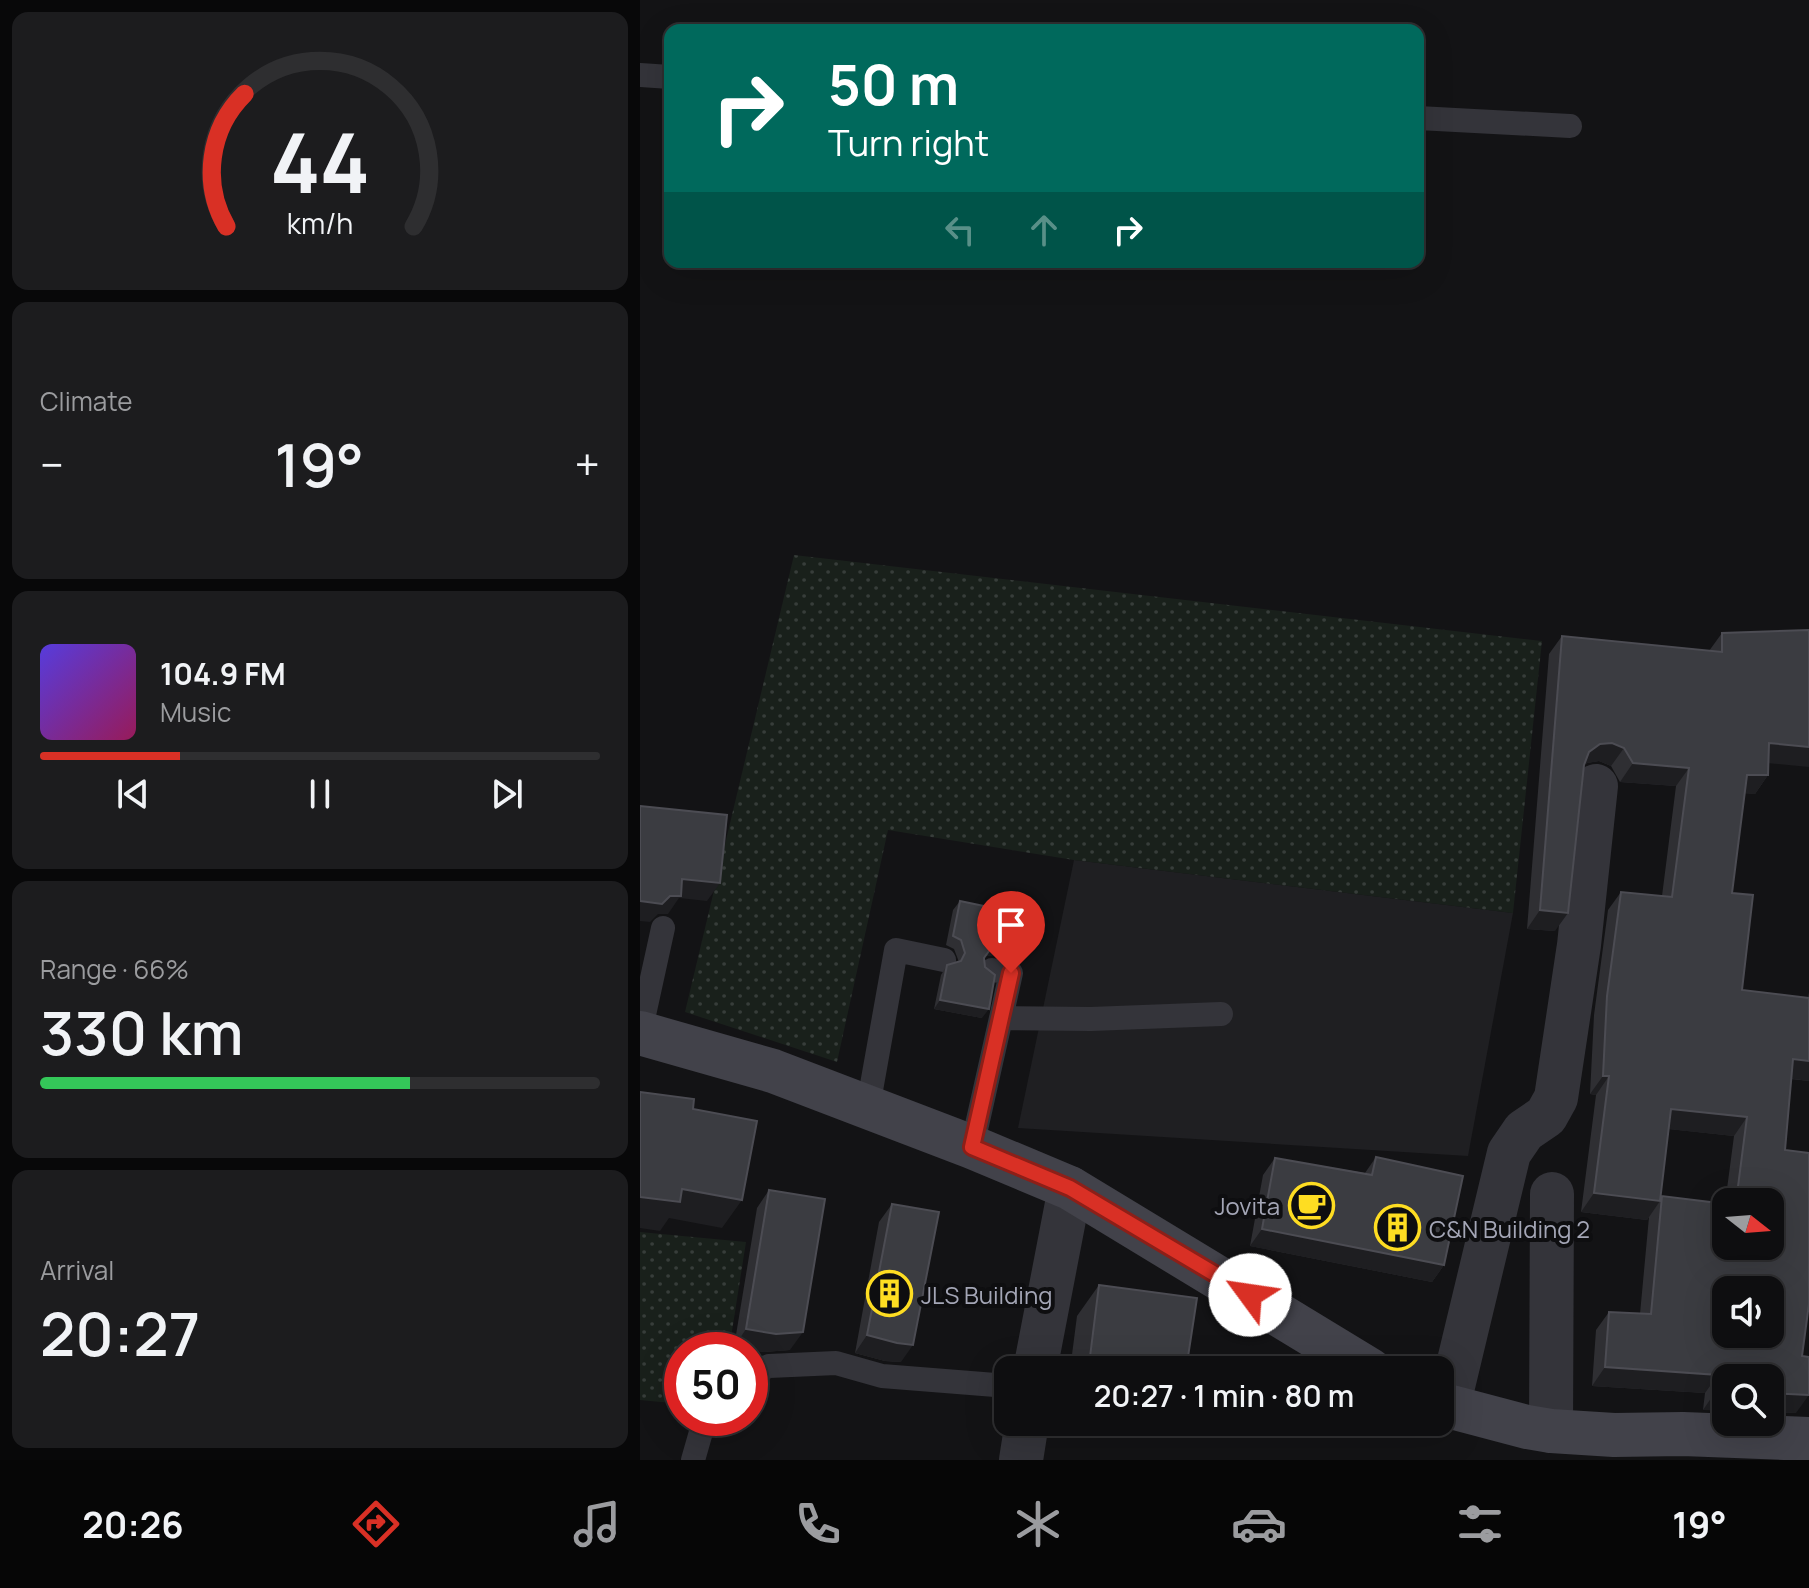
<!DOCTYPE html>
<html lang="en">
<head>
<meta charset="utf-8">
<style>
	:root { --surface:#0e0e10; --page:#1c1c1e; --text:#f1f3f6; --muted:#9b9c9f; --line:#2e2e30; --accent:#d93025 }
	body { margin:0; font-family:Manrope,sans-serif; background:var(--page); color:var(--text); height:100vh; display:flex; flex-direction:column; font-size:30px; white-space:nowrap }
	* { box-sizing:border-box; margin:0 }
	p { font-size:26px; color:var(--muted) }
	.icon { flex:none; width:44px; height:44px; fill:none; stroke:currentColor; stroke-width:2; stroke-linecap:round; stroke-linejoin:round }
	.map { position:relative; flex:1; overflow:hidden }
	.side { display:flex; flex-direction:column; gap:12px; padding:12px; background:#080809; width:640px }
	.side>* { flex:none }
	.banner { position:absolute; left:24px; top:24px; width:760px; height:244px; border-radius:16px; box-shadow:0 8px 32px #0002,0 0 0 2px var(--line); background:#00695c; color:#fff; overflow:hidden }
	.needle { width:52px; rotate:107deg }
	.tools { position:absolute; left:1072px; top:1188px; display:grid; gap:16px }
	.tools a { display:grid; place-items:center; width:72px; height:72px; border-radius:16px; background:var(--surface); box-shadow:0 8px 32px #0002,0 0 0 2px var(--line); font-size:40px }
	.speed { position:absolute; left:24px; top:1332px; display:flex; gap:16px; font-size:40px; font-weight:700; text-align:center }
	.speed>* { display:grid; place-content:center; width:104px; height:104px; border-radius:50%; background:var(--surface); box-shadow:0 8px 32px #0002,0 0 0 2px var(--line); line-height:1 }
	.speed .limit { border:12px solid #d22; background:#fff; color:#111 }
	.pin { position:absolute; display:grid; place-items:center; width:68px; height:68px; color:#fff; margin:-82px -34px; border-radius:50% 50% 50% 0; rotate:-45deg; box-shadow:0 0 8px #0007 }
	.pin .icon { rotate:45deg }
	.me { position:absolute; width:88px; margin:-44px; rotate:301deg; stroke-linejoin:round; filter:drop-shadow(0 0 6px #0008) }
	.turn { display:flex; align-items:center; gap:28px; height:168px; padding:0 32px; font-size:36px }
	.turn .icon { width:104px; height:104px; stroke-width:2.5 }
	.turn b { display:block; font-size:56px; line-height:68px }
	.lanes { display:flex; align-items:center; height:76px; padding:0 32px; background:#0003; justify-content:center; gap:40px; direction:ltr }
	.lanes .off { opacity:.35 }
	.big { font-size:60px; font-weight:600; line-height:1.1 }
	.side .tile { flex:1; display:flex; flex-direction:column; justify-content:center; gap:12px; min-width:0; padding:0 28px; border-radius:16px; background:var(--page) }
	.side .dial { align-items:center; gap:0 }
	.dial svg { height:208px; overflow:visible; fill:none; stroke:var(--line); stroke-width:7; stroke-linecap:round; text-anchor:middle }
	.dial text { fill:var(--text); stroke:none }
	.song { display:flex; align-items:center; gap:24px }
	.cover { width:96px; height:96px; border-radius:12px; background:linear-gradient(135deg,hsl(250 70% 55%),hsl(330 70% 35%)) }
	.played { height:8px; border-radius:4px; background:linear-gradient(90deg,var(--accent) 25%,var(--line) 25%) }
	.keys { display:flex; justify-content:space-around; direction:ltr }
	.heat { display:flex; justify-content:space-between; align-items:center; font-size:44px; direction:ltr }
	.charge { height:12px; border-radius:6px; background:linear-gradient(90deg,#34c759 66%,var(--line) 0) }
	.trip { position:absolute; left:354px; top:1356px; width:460px; height:80px; border-radius:16px; background:var(--surface); box-shadow:0 8px 32px #0002,0 0 0 2px var(--line); font-weight:600; line-height:80px; text-align:center }
	.tab-bar { display:flex; height:128px; justify-content:space-around; align-items:center; background:#060606; color:var(--muted) }
	.tab-bar .icon { width:56px; height:56px }
	.tab-bar .active { color:var(--accent) }
	.tab-bar b { font-size:36px; color:var(--text) }
	main { display:flex; flex:1; min-height:0 }
	.map>svg:first-child { display:block }
	.built { fill:#1f1f22 }
	.grass { fill:url(#grass-dots) }
	.lines { fill:none; stroke-linecap:round; stroke-linejoin:round }
	.lane { stroke:#34343a; stroke-width:24 }
	.street { stroke:#34343a; stroke-width:44 }
	.secondary { stroke:#42424a; stroke-width:44 }
	.wall { fill:#2f2f33; fill-rule:evenodd }
	.shaded-wall { fill:#1e1e21 }
	.building { fill:#3b3c41; stroke:#4c4c53; stroke-width:2; fill-rule:evenodd }
	.route-casing { stroke:#8d1f18; stroke-width:20 }
	.route { stroke:#d93025; stroke-width:14 }
	.labels { text-anchor:middle; dominant-baseline:central; stroke-width:8; stroke-linejoin:round; paint-order:stroke }
	.poi-label { font-size:24px; fill:#a4a6b6; stroke:#0e0e10; text-anchor:start }
</style>
</head>
<body>
<main>
<section class="side">
<div class="tile dial"><svg viewBox="0 0 100 80">
<path d="M14 69A42 42 0 1 1 86 69"/>
<path d="M14 69A42 42 0 0 1 21 18" stroke="#d93025"/>
<text x="50" y="56" font-size="32" font-weight="700">44</text>
<text x="50" y="72" font-size="11">km/h</text>
</svg></div>
<div class="tile"><p>Climate</p>
<div class="heat"><a>−</a><b class="big">19°</b><a>+</a></div>
</div>
<div class="tile">
<div class="song"><i class="cover"></i><div><b>104.9 FM</b><p>Music</p></div></div>
<div class="played"></div>
<div class="keys"><svg class="icon" aria-label="previous" viewBox="0 0 24 24"><path d="M18 5L8 12l10 7zM5 5v14"/></svg><svg class="icon" aria-label="pause" viewBox="0 0 24 24"><path d="M8 5v14M16 5v14"/></svg><svg class="icon" aria-label="next" viewBox="0 0 24 24"><path d="M6 5l10 7-10 7zM19 5v14"/></svg></div>
</div>
<div class="tile"><p>Range · 66%</p><b class="big">330 km</b><div class="charge"></div></div>
<div class="tile"><p>Arrival</p><b class="big">20:27</b></div>
</section>
<div class="map">
<svg width="1169" height="1460" viewBox="0 0 1169 1460">
	<defs>
		<pattern id="grass-dots" width="8" height="8" patternUnits="userSpaceOnUse" patternTransform="scale(2)"><rect width="8" height="8" fill="#19201b"/><path d="M2 2h.1M6 6h.1" fill="none" stroke="#373d3a" stroke-width="1.8" stroke-linecap="round"/></pattern>
	</defs>
	<rect width="100%" height="100%" fill="#131315"/>
	<path class="built" d="M434,860L873,913L828,1156L378,1128Z"/>
	<path class="grass" d="M154,555L902,641L873,913L434,860L248,830L197,1062L45,1012Z
		M0,1232L106,1242L89,1350H42V1404L0,1400Z"/>
	<g class="lines">
		<path class="lane" d="M0,75L30,77
			M778,118L930,126
			M352,970L371,973L361,1018
			M0,1033L23,928
			M228,1107L256,950L304,960
			M332,1147L361,1018L451,1019L581,1014
			M110,1374L129,1366L196,1363L242,1376L368,1386
			M53,1460L65,1418"/>
		<path class="street" d="M395,1370L430,1188
			M808,1407L869,1153L884,1131L906,1116L916,1098L939,945L956,786
			M911,1431L912,1194
			M381,1460L387,1422"/>
		<path class="secondary" d="M0,1033L133,1071L332,1147L430,1188L730,1370
			M800,1404L887,1427L911,1431L974,1435L1043,1434L1169,1439"/>
	</g>
	<path class="wall" d="M1082,633L1129,763L1128,775L1115,794L1105,793L1092,893L1102,990L1168,998L1169,992V1081L1151,1079L1145,1150L1156,1413L1130,1412V1378L1063,1410L1065,1393L952,1386L956,1330L969,1312L1000,1314L1009,1217L1007,1220L941,1212L956,1095L950,1094L954,1015L968,910L981,892L1022,896L1036,786L980,782L971,766L959,761L947,763L944,765L915,931L887,929L909,654L922,636L1069,651ZM1029,1129L1094,1136L1085,1204L1022,1196L1020,1199ZM1086,1202H1130L1086,1246Z
		M320,901L361,946L355,955L346,956L344,959L342,1018L294,1009L301,975L307,965L319,962L314,949L306,945L313,910Z
		M736,1157L804,1265L792,1282L610,1246L623,1175L635,1158L725,1173Z
		M129,1190L150,1350L124,1352L94,1347L117,1208Z
		M252,1204L261,1362L245,1361L215,1353L239,1222Z
		M459,1285L546,1370H430L437,1316Z"/>
	<path class="shaded-wall" d="M972,743L984,748L971,766L959,761L947,763L936,771L949,752L960,744Z
		M1129,743L1169,747V767L1116,762Z
		M993,763L1049,768L1036,786L980,782Z
		M1107,775H1128L1115,794L1094,793Z
		M42,879L80,883L67,901L39,898L28,914H18L10,922L0,921V901Z
		M900,910L928,913L915,931L887,929Z
		M361,946L355,955L346,956L337,967L352,947Z
		M300,1000L349,1009L342,1018L294,1009Z
		M1153,1059L1169,1061V1081L1140,1077Z
		M963,1076H969L956,1095L950,1094Z
		M1031,1109L1107,1117L1094,1136L1018,1128Z
		M42,1189L102,1200L82,1228L29,1218L20,1231L0,1228V1197Z
		M954,1193L1020,1201L1007,1220L941,1212Z
		M622,1229L804,1265L792,1282L610,1246Z
		M106,1329L163,1332L150,1350L124,1352L94,1347Z
		M227,1335L273,1345L261,1362L245,1361L215,1353Z
		M450,1357L546,1370H441Z
		M965,1367L1078,1375L1065,1393L952,1386Z
		M1076,1391L1086,1392V1411L1063,1410Z
		M1130,1393L1169,1395L1156,1413L1130,1412Z"/>
	<path class="building" d="M1169,630V747L1129,743L1128,775H1107L1092,893L1113,895L1102,990L1169,998V1061L1153,1059L1145,1150L1169,1153V1304L1162,1356L1169,1357V1395L1130,1393V1378H1086V1392L1076,1391L1078,1375L965,1367L969,1312L1011,1314L1022,1196L1086,1204V1246H1130V1202H1096L1107,1117L1031,1109L1020,1201L954,1193L969,1076H963L967,996L981,892L1032,897L1049,768L993,763L984,748L972,743L960,744L949,752L944,765L928,913L900,910L922,636L1082,652V633ZM1086,1290H1130V1334H1086Z
		M0,806L87,815L80,883L42,879L41,896H30L22,904L0,901Z
		M320,901L368,911L361,946L352,947L344,958L345,967L355,975L349,1009L300,1000L307,965L321,961L325,953L321,940L313,936Z
		M0,1092L54,1099L53,1109L117,1121L102,1200L42,1189L40,1202L0,1197Z
		M736,1157L823,1176L804,1265L622,1229L635,1158L732,1175Z
		M129,1190L185,1199L163,1332L136,1334L106,1329Z
		M252,1204L299,1212L273,1345L257,1343L227,1335Z
		M459,1285L557,1298L546,1370L450,1357Z"/>
	<g class="lines">
		<defs>
			<path id="route" d="M371,973L332,1147L430,1188L610,1295"/>
		</defs>
		<use href="#route" class="route-casing"/>
		<use href="#route" class="route"/>
	</g>
	<defs>
		<symbol id="cafe-ring" viewBox="-11 -11 22 22"><circle r="9.5" fill="#0e0e10" stroke="#fedd22" stroke-width="1.5"/><path d="M-5.5-4.5H6V0H3Q3 3.5 0 3.5H-2.5Q-5.5 3.5-5.5 0ZM3-3.2v2h1.7v-2ZM-6 4.5H4V6H-6Z" fill="#fedd22"/></symbol>
		<symbol id="building-ring" viewBox="-11 -11 22 22"><circle r="9.5" fill="#0e0e10" stroke="#fedd22" stroke-width="1.5"/><path d="M-4-6H4V6H1V3H-1V6H-4ZM-2.5-4.3h1.7v1.8h-1.7ZM.8-4.3h1.7v1.8H.8ZM-2.5-1h1.7V.8h-1.7ZM.8-1h1.7V.8H.8Z" fill="#fedd22"/></symbol>
	</defs>
	<g fill-rule="evenodd">
		<use href="#cafe-ring" x="646" y="1180" width="51" height="51"/>
		<use href="#building-ring" x="732" y="1202" width="51" height="51"/>
		<use href="#building-ring" x="224" y="1268" width="51" height="51"/>
	</g>
	<g class="labels">
		<g class="poi-label">
			<text x="640" y="1205" text-anchor="end">Jovita</text>
			<text x="789" y="1228">C&amp;N Building 2</text>
			<text x="281" y="1294">JLS Building</text>
		</g>
	</g>
</svg>
<div class="tools">
<a><svg class="needle" viewBox="-14 -14 28 28"><path d="M0-13l5 13h-10z" fill="#e53935"/><path d="M0 13l5-13h-10z" fill="#9b9c9f"/></svg></a>
<a><svg class="icon" aria-label="sound" viewBox="0 0 24 24"><path d="M4 9h4l5-4v14l-5-4H4zM17 9q2 3 0 6"/></svg></a>
<a><svg class="icon" aria-label="search" viewBox="0 0 24 24"><circle cx="10" cy="10" r="6"/><path d="M15 15l6 6"/></svg></a>
</div>
<div class="speed"><div class="limit">50</div></div>
<div class="pin" style="left:371px;top:973px;background:#d93025"><svg class="icon" aria-label="arrive" viewBox="0 0 24 24"><path d="M6 21V4h12l-3 4 3 4H6"/></svg></div>
<svg class="me" style="left:610px;top:1295px" viewBox="-20 -20 40 40"><circle r="19" fill="#fff"/><path d="M0-13L10 11 0 6-10 11z" fill="#d93025"/></svg>
<div class="trip">20:27 · 1 min · 80 m</div>
<div class="banner">
<div class="turn"><svg class="icon" aria-label="right" viewBox="0 0 24 24"><path d="M7 20v-9h11M14 6l5 5-5 5"/></svg><div><b>50 m</b>Turn right</div></div>
<div class="lanes"><svg class="icon off" aria-label="left" viewBox="0 0 24 24"><path d="M17 20v-9H6M10 6l-5 5 5 5"/></svg><svg class="icon off" aria-label="ahead" viewBox="0 0 24 24"><path d="M12 20V5M6 11l6-6 6 6"/></svg><svg class="icon" aria-label="right" viewBox="0 0 24 24"><path d="M7 20v-9h11M14 6l5 5-5 5"/></svg></div>
</div>
</div>
</main>
<nav class="tab-bar">
<b>20:26</b>
<svg class="icon active" aria-label="directions" viewBox="0 0 24 24"><path d="M12 3l9 9-9 9-9-9zM9 14v-3h6M13 9l2 2-2 2"/></svg>
<svg class="icon" aria-label="music" viewBox="0 0 24 24"><path d="M9 18V5l10-2v13"/><circle cx="6" cy="18" r="3"/><circle cx="16" cy="16" r="3"/></svg>
<svg class="icon" aria-label="phone" viewBox="0 0 24 24"><path d="M5 4h4l2 5-3 2q2 4 5 5l2-3 5 2v4C11 20 4 13 5 4z"/></svg>
<svg class="icon" aria-label="climate" viewBox="0 0 24 24"><path d="M12 3v18M4 7l16 10M4 17L20 7"/></svg>
<svg class="icon" aria-label="car" viewBox="0 0 24 24"><path d="M5 17H2v-5l4-1 3-4h7l3 4 3 1v5h-3M9 17h6M6 11h13"/><circle cx="7" cy="17" r="2"/><circle cx="17" cy="17" r="2"/></svg>
<svg class="icon" aria-label="filters" viewBox="0 0 24 24"><path d="M4 7h16M4 17h16"/><circle cx="9" cy="7" r="2"/><circle cx="15" cy="17" r="2"/></svg>
<b>19°</b>
</nav>
</body>
</html>
